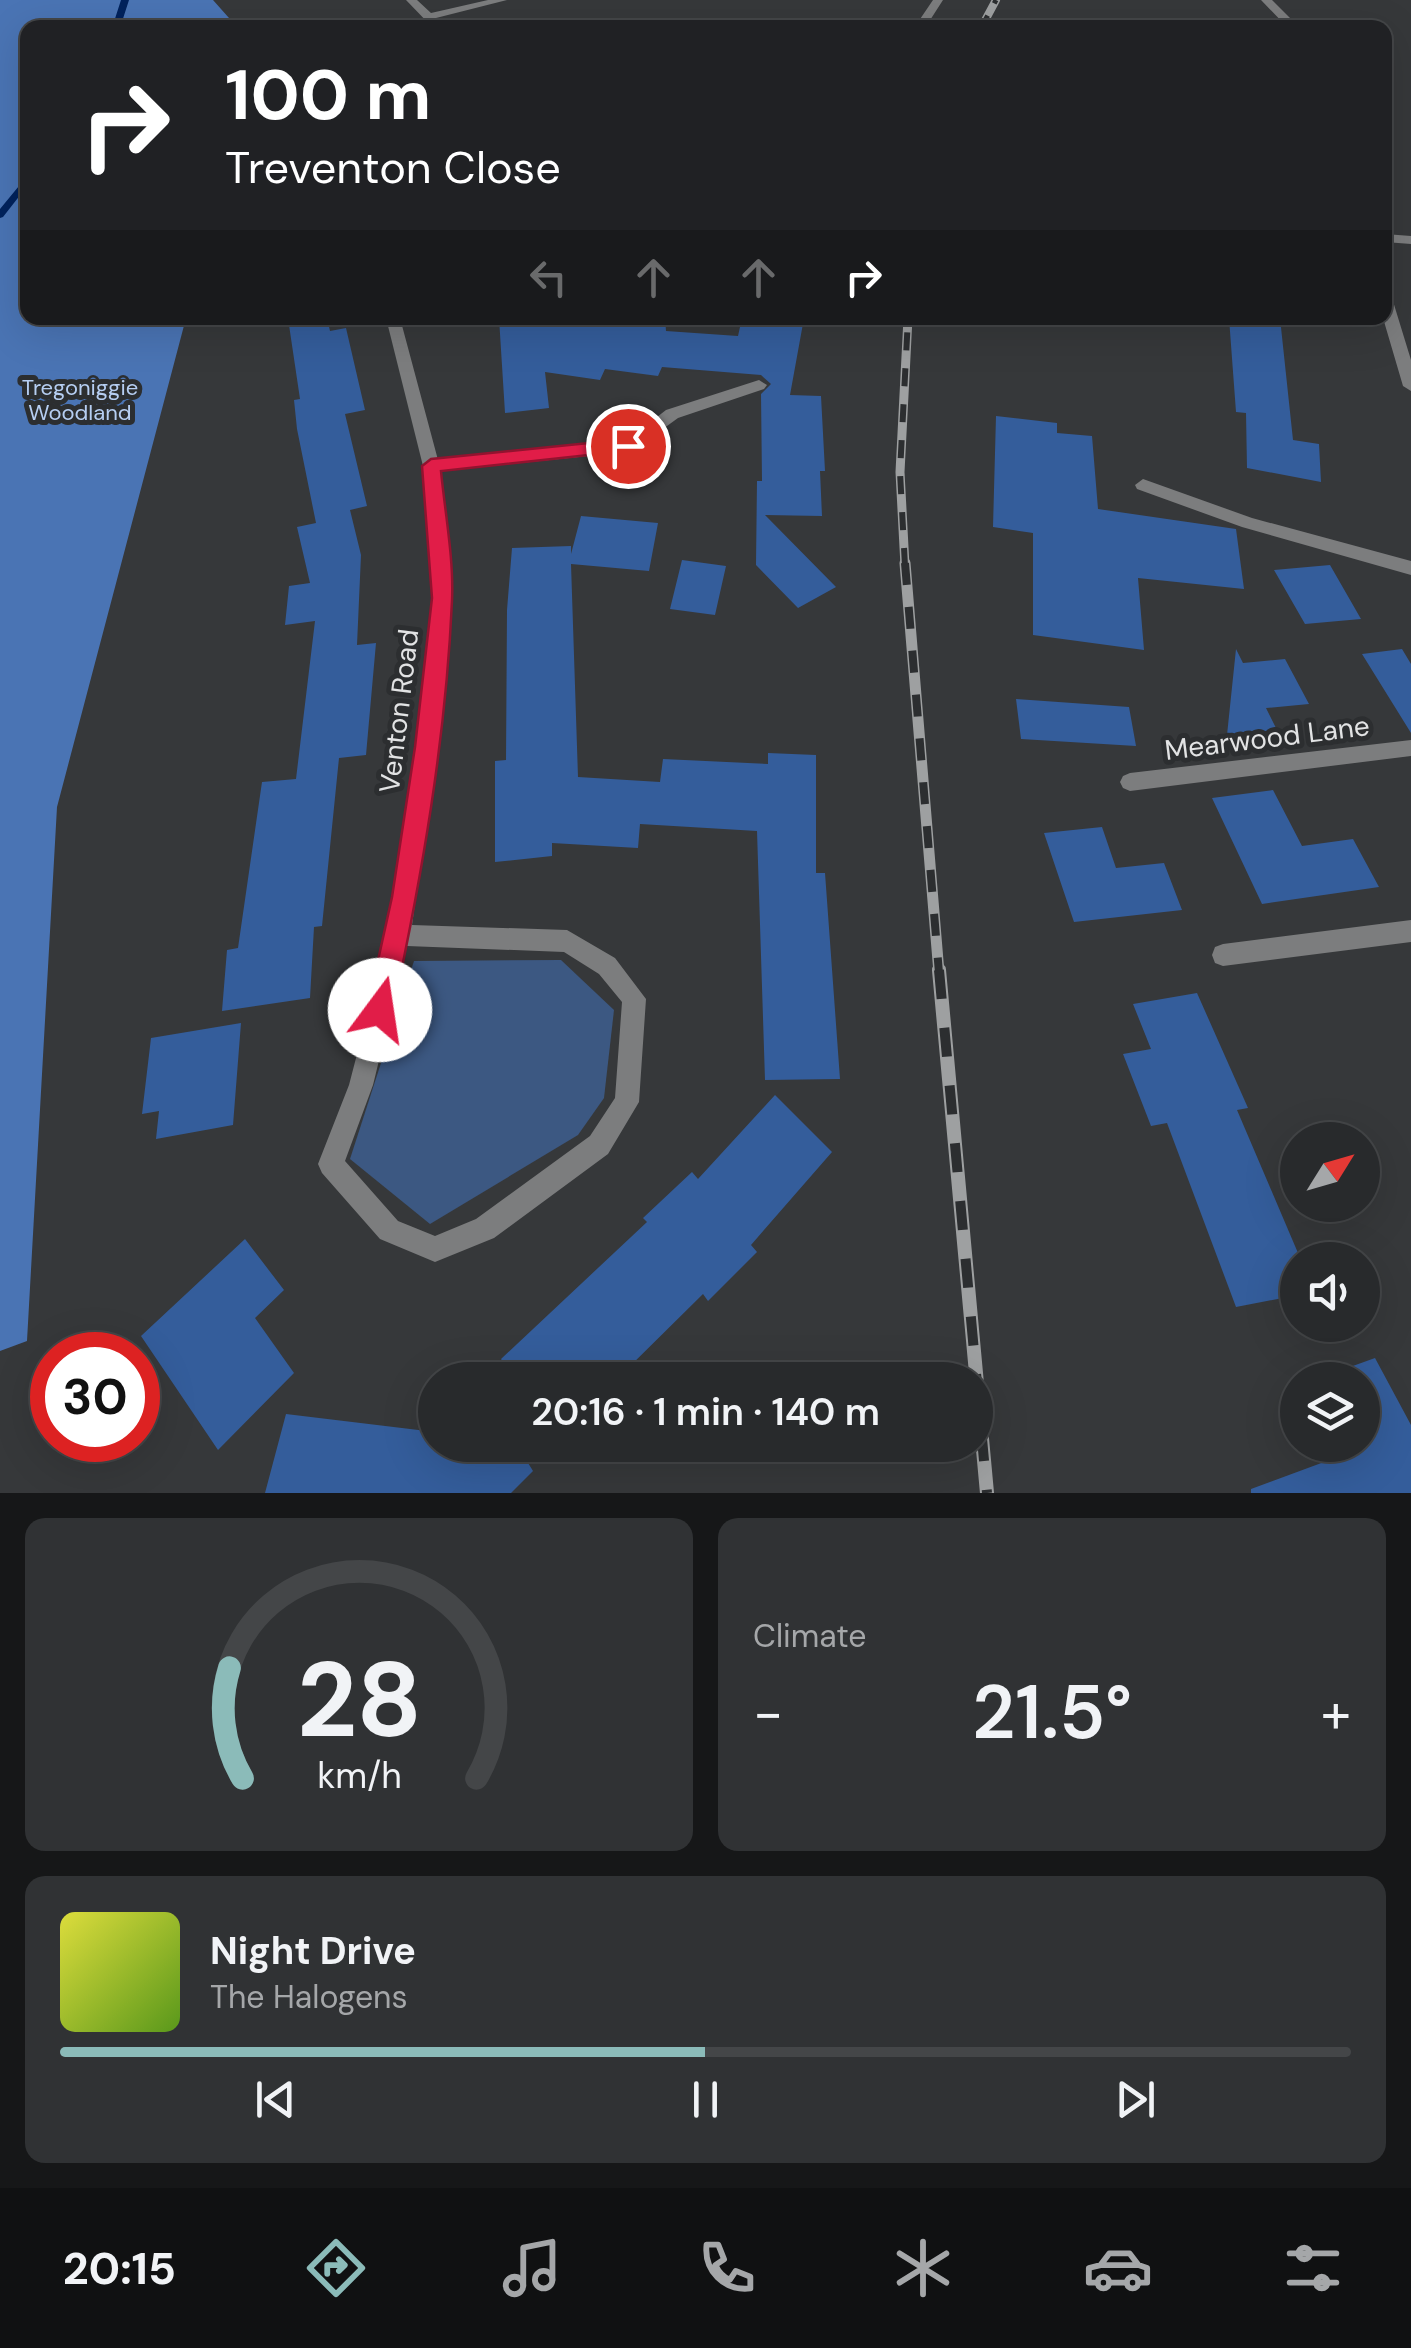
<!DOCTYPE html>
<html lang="en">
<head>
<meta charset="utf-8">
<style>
	:root { --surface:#282a2c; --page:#303234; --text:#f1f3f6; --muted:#a5a7a9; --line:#444648; --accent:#8bbbb9 }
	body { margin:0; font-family:"DM Sans",sans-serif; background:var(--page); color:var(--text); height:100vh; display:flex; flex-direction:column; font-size:38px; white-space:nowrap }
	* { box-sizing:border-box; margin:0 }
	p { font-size:32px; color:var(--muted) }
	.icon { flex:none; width:55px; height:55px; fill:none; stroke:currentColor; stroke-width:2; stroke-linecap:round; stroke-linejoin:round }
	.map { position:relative; height:1493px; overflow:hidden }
	.drawer { display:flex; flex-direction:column; gap:25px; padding:25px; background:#161718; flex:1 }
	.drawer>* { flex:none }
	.top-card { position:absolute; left:20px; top:20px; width:1372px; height:305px; border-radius:20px; box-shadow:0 10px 40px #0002,0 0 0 2px var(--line); background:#202124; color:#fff; overflow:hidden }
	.needle { width:65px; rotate:53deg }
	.buttons { position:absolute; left:1280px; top:1122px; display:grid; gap:20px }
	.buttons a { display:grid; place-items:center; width:100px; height:100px; border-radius:50%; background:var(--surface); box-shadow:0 10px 40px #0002,0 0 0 2px var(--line); font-size:50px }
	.speed { position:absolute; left:30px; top:1332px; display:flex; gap:20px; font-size:50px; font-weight:700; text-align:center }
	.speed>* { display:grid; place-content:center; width:130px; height:130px; border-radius:50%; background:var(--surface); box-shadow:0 10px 40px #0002,0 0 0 2px var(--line); line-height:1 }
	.speed .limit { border:15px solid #d22; background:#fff; color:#111 }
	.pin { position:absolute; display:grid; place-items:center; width:85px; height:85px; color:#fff; margin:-42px; border:5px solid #fff; border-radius:50%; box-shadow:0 2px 10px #0007 }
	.me { position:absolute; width:110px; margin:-55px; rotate:14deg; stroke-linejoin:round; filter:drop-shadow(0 0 8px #0008) }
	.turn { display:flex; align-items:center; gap:35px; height:210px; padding:0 40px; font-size:45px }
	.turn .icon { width:130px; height:130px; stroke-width:2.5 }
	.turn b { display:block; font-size:70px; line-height:85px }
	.lanes { display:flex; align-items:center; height:95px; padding:0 40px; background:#0003; justify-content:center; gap:50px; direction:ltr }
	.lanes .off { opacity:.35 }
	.big { font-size:75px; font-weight:600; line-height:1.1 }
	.drawer .tile { flex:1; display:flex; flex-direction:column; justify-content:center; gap:15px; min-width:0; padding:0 35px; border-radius:20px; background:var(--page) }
	.drawer .dial { align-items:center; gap:0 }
	.dial svg { height:260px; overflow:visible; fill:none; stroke:var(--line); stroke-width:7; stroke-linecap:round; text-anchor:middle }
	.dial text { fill:var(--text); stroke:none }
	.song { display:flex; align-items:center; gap:30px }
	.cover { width:120px; height:120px; border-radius:15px; background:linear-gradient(135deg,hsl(60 70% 55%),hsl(90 70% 35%)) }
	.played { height:10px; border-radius:5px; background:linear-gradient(90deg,var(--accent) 50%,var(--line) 50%) }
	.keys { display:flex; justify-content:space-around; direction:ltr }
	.heat { display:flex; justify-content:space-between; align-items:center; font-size:55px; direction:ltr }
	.drawer .tiles { flex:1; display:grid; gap:25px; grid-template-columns:1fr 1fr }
	.tile:last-child { grid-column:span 2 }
	.trip { position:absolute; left:418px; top:1362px; width:575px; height:100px; border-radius:50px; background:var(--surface); box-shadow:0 10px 40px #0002,0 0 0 2px var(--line); font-weight:600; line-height:100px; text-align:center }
	.menu { display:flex; height:160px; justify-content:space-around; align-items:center; background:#101112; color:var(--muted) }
	.menu .icon { width:70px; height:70px }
	.menu .current { color:var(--accent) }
	.menu b { font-size:45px; color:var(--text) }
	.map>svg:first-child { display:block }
	.green { fill:#3c5882 }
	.forest { fill:#4a74b4 }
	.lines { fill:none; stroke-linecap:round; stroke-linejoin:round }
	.stream { fill:#00225c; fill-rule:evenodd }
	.building { fill:#345d9b }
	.service { fill:#7c7d7e; fill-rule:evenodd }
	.minor { fill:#7c7d7e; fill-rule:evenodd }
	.tertiary { fill:#7c7d7e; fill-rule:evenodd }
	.rail-far3-casing { stroke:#9ea0a1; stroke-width:8 }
	.rail-far2-casing { stroke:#9ea0a1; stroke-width:9 }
	.rail-far1-casing { stroke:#9ea0a1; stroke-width:11 }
	.rail-casing { stroke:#9ea0a1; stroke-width:14 }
	.rail-far3 { stroke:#2c2e30; stroke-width:5; stroke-dasharray:14; stroke-linecap:butt }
	.rail-far2 { stroke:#2c2e30; stroke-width:6; stroke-dasharray:18; stroke-linecap:butt }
	.rail-far1 { stroke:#2c2e30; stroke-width:8; stroke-dasharray:22; stroke-linecap:butt }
	.rail { stroke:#2c2e30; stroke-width:10; stroke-dasharray:29; stroke-linecap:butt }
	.route { fill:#e11d48; stroke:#92132f; stroke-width:2.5 }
	.labels { text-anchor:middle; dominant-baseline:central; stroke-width:10; stroke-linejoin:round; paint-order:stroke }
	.far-park-label { font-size:22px; fill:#b6cef2; stroke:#2c2e30 }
	.street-label { font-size:28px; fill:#e2e3e4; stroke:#2c2e30 }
</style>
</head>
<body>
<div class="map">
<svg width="1411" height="1493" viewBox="0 0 1411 1493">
	<rect width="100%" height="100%" fill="#36383a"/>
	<path class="green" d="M561,960L614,1010L604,1098L578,1135L430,1224L350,1159L414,961Z"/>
	<path class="forest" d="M0,0H213L237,27L28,28V318H186L57,807L27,1341L0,1351Z"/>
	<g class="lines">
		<path class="stream" d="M121,0H129L120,28H112Z
			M28,175V185L3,217L0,218V209Z"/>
	</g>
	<path class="building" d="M327,318L330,331L346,328L365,410L345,414L367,506L350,510L361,555L357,645L376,643L366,755L339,758L322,926L314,927L310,998L222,1011L227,950L238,948L262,782L296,779L315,621L285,625L289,586L310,583L297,527L316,523L297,429L294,400L300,399L289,325Z
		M499,318H665L666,331L738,336L742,318H804L790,395L821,396L825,471H820L822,516L765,515L836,587L798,608L756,565L757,481H762L761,394L771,384L761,375L662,367L658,376L605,369L600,380L545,372L549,408L505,413Z
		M1229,318H1280L1293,440L1319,444L1321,482L1247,468L1246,413L1236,412Z
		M996,416L1057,423V433L1092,436L1098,509L1236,529L1244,589L1138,578L1144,650L1033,635V533L993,527Z
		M581,516L658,523L649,571L571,564L578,777L660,782L663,759L768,764V753L816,755V873H825L840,1079L765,1080L757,831L640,824L638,848L552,843V856L495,862V761L506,760L507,610L512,548L571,546V554Z
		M682,560L726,566L715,615L670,609Z
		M1330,565L1361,619L1305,624L1274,570Z
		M1236,649L1243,663L1285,659L1309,704L1266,708L1277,730L1227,735Z
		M1402,649L1411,664V733L1362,654Z
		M1016,699L1129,707L1136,746L1021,739Z
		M1273,790L1302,846L1353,839L1379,887L1262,904L1212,798Z
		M1102,827L1116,868L1164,863L1182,910L1074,922L1044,833Z
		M1197,993L1248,1108L1237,1110L1298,1253V1295L1236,1307L1167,1123L1151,1126L1123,1054L1151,1049L1133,1004Z
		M241,1023L233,1125L156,1139L159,1111L142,1114L151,1038Z
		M775,1095L832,1152L751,1245L757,1252L708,1301L703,1294L616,1380H515L501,1359L647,1222L643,1218L692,1172L698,1179Z
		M245,1239L284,1290L255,1318L294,1373L218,1450L141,1336Z
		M1375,1358L1411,1425V1493H1251V1489L1343,1455L1338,1445H1362V1380H1314Z
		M286,1414L435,1432V1445H517L533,1471L511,1493H265Z"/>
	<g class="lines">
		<path class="service" d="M759,380L767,385L764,389L678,418L634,450H622L620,446L666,410Z
			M1143,479L1252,518L1411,561V575L1242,527L1137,489L1135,485Z
			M1411,740V756L1130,791L1123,788L1120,782L1123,776L1130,773Z
			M1411,920V942L1223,966L1215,963L1212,955L1215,947L1223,944Z"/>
		<path class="minor" d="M406,0H417L431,13L488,0H507L436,18L443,28H433Z
			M933,0H943L925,28H914Z
			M1385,234L1411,236V244L1385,242Z
			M386,318H400L438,460L628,440L636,446L628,452L440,471L451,598L437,747L412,925L567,930L615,958L646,999L639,1102L608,1154L494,1238L435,1262L380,1239L322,1173L318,1164L349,1085L388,935L417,747L433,598L423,466ZM407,946L564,952L599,974L622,1002L615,1098L590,1136L476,1219L435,1236L398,1221L345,1161L373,1085Z"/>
		<path class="tertiary" d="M1261,0H1272L1300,28H1288Z
			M1385,294L1392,298L1411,360V391L1403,386L1383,318Z"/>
		<defs>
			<path id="rail-far3" d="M981,28L996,0"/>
			<path id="rail-far2" d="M905,566L900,472L908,318"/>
			<path id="rail-far1" d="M905,563L939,973"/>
			<path id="rail" d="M939,970L987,1493"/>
		</defs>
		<use href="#rail-far3" class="rail-far3-casing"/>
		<use href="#rail-far2" class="rail-far2-casing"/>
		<use href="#rail-far1" class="rail-far1-casing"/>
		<use href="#rail" class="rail-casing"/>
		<use href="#rail-far3" class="rail-far3"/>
		<use href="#rail-far2" class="rail-far2"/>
		<use href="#rail-far1" class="rail-far1"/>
		<use href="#rail" class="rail"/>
	</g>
	<path class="route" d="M628,439L638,446L635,450L441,471C445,513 454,559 452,601C446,738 422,876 393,1010L390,1019L380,1023L371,1019L367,1010L392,897L415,747L432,598L422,466L431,459Z"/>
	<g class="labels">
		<g class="far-park-label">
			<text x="80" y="387">Tregoniggie<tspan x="80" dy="25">Woodland</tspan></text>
		</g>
		<g class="street-label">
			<text transform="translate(399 711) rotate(-83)">Venton Road</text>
			<text transform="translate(1267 738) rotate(-7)">Mearwood Lane</text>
		</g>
	</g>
</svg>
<div class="buttons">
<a><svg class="needle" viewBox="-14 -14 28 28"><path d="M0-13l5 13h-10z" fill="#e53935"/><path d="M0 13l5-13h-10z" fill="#a5a7a9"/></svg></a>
<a><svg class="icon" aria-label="sound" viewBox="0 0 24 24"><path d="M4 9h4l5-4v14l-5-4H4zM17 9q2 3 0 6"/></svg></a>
<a><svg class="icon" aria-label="layers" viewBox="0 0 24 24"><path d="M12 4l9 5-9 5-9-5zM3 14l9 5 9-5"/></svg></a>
</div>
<div class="speed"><div class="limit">30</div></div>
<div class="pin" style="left:628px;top:446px;background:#d93025"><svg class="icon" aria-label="arrive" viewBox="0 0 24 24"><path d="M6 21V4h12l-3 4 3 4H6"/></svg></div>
<svg class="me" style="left:380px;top:1010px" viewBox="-20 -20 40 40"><circle r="19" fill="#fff"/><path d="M0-13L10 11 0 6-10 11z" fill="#e11d48"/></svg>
<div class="trip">20:16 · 1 min · 140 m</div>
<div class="top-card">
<div class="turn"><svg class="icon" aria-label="right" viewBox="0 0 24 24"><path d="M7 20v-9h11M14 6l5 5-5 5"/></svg><div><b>100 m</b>Treventon Close</div></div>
<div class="lanes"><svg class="icon off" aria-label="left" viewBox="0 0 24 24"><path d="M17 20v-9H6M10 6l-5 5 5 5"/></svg><svg class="icon off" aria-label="ahead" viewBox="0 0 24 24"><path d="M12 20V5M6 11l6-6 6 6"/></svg><svg class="icon off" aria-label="ahead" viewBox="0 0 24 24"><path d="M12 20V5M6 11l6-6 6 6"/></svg><svg class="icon" aria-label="right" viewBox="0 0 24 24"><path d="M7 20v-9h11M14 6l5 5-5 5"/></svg></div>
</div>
</div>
<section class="drawer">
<div class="tiles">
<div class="tile dial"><svg viewBox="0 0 100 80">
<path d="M14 69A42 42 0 1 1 86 69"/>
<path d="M14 69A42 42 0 0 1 10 35" stroke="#8bbbb9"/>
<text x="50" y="56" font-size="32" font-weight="700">28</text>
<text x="50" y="72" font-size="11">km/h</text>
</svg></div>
<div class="tile"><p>Climate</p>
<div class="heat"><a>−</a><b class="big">21.5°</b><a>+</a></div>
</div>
<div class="tile">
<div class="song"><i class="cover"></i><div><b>Night Drive</b><p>The Halogens</p></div></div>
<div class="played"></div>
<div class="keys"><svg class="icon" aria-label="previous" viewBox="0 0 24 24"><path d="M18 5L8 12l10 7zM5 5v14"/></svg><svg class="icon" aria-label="pause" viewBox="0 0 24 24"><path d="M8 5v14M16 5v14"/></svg><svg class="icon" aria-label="next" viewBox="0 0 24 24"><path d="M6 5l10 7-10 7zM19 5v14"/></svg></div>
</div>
</div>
</section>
<nav class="menu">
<b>20:15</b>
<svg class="icon current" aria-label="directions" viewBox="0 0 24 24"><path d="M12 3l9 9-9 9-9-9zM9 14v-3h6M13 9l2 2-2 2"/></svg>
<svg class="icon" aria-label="music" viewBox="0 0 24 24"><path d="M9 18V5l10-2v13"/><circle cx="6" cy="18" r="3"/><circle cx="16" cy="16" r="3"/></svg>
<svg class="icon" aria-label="phone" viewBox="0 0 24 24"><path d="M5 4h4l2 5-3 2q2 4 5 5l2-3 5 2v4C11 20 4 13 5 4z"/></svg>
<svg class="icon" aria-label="climate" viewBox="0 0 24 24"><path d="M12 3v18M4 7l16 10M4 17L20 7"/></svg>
<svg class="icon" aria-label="car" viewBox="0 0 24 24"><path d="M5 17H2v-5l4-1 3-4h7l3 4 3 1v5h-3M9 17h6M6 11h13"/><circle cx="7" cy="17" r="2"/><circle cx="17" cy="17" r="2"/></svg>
<svg class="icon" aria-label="filters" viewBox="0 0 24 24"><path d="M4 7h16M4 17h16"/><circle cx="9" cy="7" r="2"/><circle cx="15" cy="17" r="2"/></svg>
</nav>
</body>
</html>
